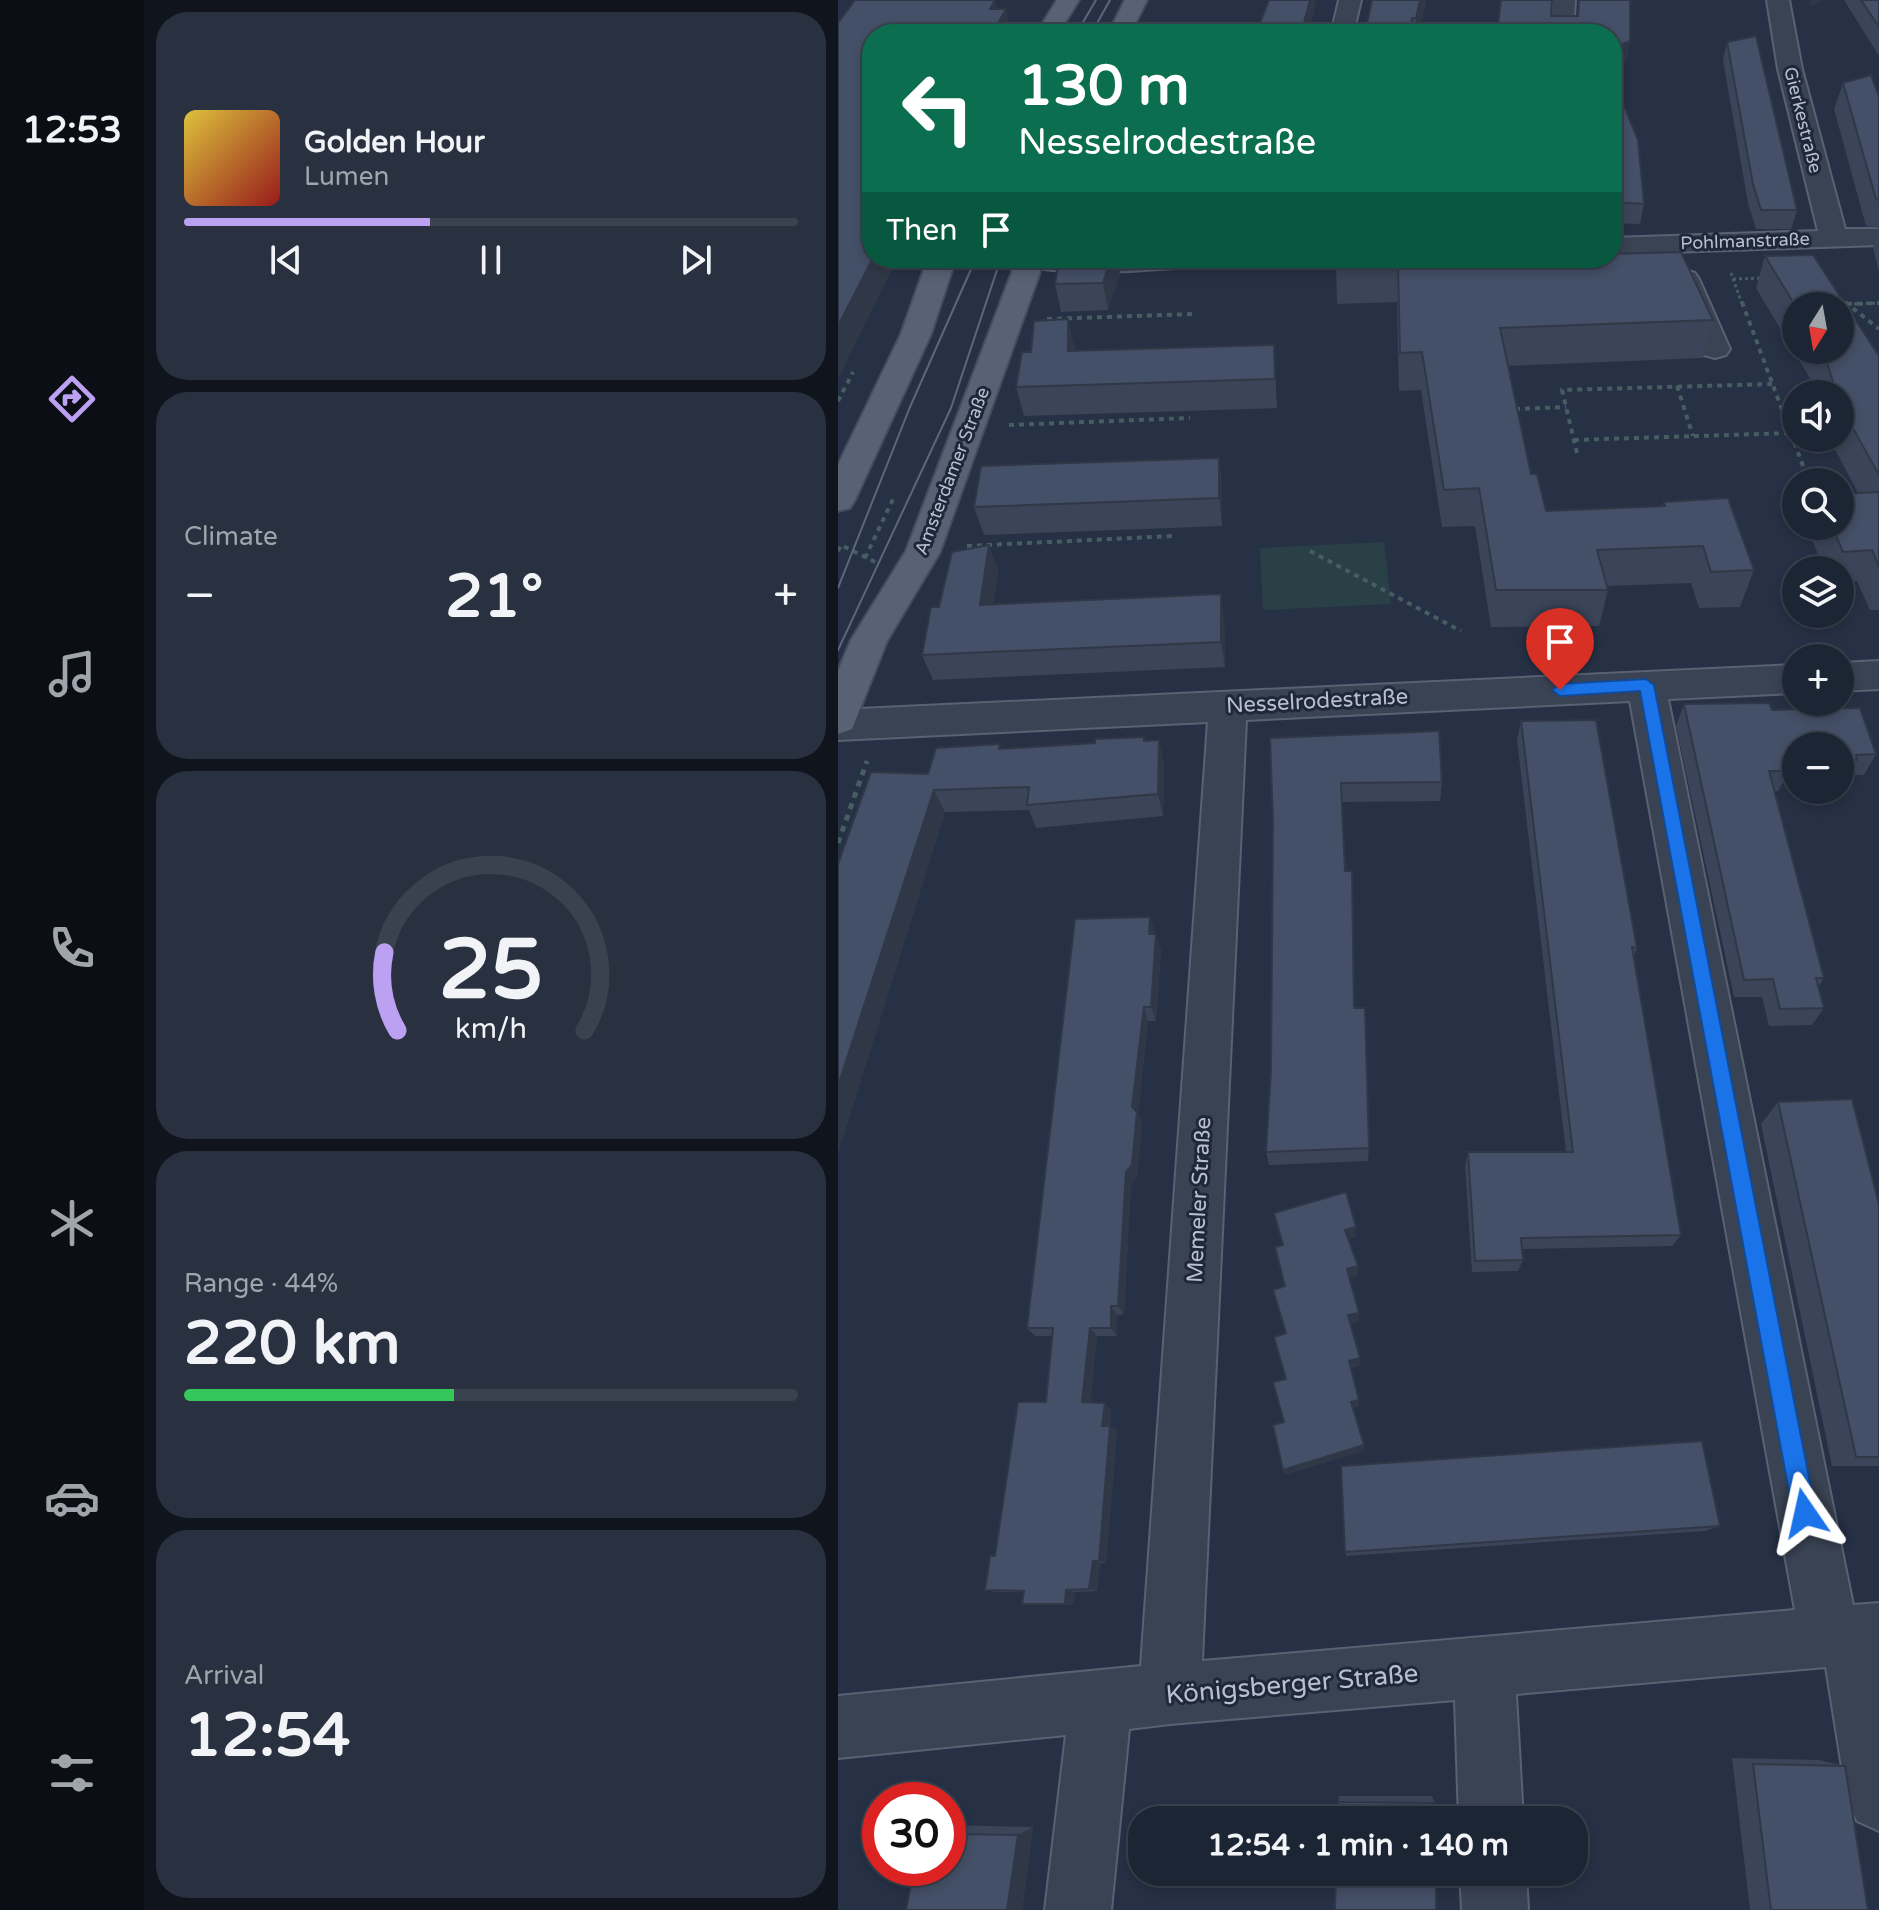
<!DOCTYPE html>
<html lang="en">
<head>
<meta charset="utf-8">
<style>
	:root { --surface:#1c2534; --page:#293140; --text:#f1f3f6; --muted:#a0a5ac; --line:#3a424f; --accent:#bca0f2 }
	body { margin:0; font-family:"Varela Round",sans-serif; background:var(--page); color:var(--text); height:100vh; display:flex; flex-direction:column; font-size:30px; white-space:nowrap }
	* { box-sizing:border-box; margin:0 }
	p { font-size:26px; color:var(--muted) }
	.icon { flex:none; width:44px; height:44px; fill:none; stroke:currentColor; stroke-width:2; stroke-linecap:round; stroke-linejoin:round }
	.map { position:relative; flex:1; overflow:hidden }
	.sheet { display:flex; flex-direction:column; gap:12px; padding:12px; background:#0f141d; width:694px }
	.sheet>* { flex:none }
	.top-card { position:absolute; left:24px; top:24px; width:760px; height:244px; border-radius:32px; box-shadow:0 4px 12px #0003,0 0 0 2px var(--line); background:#0b6e4f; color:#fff; overflow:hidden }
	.needle { width:52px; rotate:191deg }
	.buttons { position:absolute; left:944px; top:292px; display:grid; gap:16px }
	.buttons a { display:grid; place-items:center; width:72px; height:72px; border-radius:50%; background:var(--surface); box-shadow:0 4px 12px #0003,0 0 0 2px var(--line); font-size:40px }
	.speed { position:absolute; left:24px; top:1782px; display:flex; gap:16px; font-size:40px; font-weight:700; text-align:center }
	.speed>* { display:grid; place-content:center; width:104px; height:104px; border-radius:50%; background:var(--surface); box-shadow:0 4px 12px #0003,0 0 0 2px var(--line); line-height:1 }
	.speed .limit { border:12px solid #d22; background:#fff; color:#111 }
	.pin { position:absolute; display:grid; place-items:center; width:68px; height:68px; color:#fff; margin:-82px -34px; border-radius:50% 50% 50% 0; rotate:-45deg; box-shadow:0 0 8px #0007 }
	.pin .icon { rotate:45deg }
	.me { position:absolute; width:88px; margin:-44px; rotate:349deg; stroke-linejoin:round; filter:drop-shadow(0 0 6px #0008) }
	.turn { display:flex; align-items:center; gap:28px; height:168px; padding:0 24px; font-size:36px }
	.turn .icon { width:104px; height:104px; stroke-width:2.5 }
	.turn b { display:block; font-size:56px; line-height:68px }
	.then { display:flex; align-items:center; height:76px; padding:0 24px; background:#0003; gap:16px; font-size:30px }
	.big { font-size:60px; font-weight:700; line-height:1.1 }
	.sheet .card { flex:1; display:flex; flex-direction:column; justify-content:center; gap:12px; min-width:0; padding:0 28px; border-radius:32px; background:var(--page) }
	.sheet .dial { align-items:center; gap:0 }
	.dial svg { height:208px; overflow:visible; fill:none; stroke:var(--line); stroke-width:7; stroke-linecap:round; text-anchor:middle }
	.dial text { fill:var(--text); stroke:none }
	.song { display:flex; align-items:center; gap:24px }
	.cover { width:96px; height:96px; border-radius:12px; background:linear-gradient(135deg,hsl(50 70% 55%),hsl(0 70% 35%)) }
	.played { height:8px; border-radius:4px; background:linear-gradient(90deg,var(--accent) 40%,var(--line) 40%) }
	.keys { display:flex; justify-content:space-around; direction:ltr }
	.heat { display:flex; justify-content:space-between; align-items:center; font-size:44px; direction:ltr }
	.charge { height:12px; border-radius:6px; background:linear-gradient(90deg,#34c759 44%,var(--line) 0) }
	.trip { position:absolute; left:290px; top:1806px; width:460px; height:80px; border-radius:32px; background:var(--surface); box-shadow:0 4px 12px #0003,0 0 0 2px var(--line); font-weight:700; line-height:80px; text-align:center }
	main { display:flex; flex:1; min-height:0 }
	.dock { display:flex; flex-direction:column; width:144px; justify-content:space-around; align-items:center; background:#0b0f15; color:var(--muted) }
	.dock .icon { width:56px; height:56px }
	.dock .current { color:var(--accent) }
	.dock b { font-size:36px; color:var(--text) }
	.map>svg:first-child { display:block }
	.green { fill:#284046 }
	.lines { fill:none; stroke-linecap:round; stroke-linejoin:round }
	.minor-casing { stroke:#596172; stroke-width:4 }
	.major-casing { stroke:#444c5e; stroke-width:4 }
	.path-far2 { stroke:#465d62; stroke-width:3; stroke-dasharray:3 3; stroke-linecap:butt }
	.path-far1 { stroke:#465d62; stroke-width:4; stroke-dasharray:5 5; stroke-linecap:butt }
	.path { stroke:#465d62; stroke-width:5; stroke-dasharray:6 6; stroke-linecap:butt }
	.minor { fill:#3a4354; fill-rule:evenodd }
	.major { fill:#586274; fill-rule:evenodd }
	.tram { stroke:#5c677b; stroke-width:2 }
	.wall { fill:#3a4559; fill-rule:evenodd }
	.shaded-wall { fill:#303848 }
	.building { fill:#445067; stroke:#303848; stroke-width:2 }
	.route { fill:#1a73e8; stroke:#114b97; stroke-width:2 }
	.labels { text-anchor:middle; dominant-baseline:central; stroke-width:6; stroke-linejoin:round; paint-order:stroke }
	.far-street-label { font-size:18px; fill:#b8bfce; stroke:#1f283a }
	.street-label { font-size:22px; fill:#b8bfce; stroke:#1f283a }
	.near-street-label { font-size:26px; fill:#b8bfce; stroke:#1f283a }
</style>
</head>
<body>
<main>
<nav class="dock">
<b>12:53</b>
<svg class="icon current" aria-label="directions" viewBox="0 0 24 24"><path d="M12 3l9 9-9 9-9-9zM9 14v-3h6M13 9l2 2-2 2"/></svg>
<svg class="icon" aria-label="music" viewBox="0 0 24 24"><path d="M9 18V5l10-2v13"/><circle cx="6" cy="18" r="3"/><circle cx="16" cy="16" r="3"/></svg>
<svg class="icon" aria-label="phone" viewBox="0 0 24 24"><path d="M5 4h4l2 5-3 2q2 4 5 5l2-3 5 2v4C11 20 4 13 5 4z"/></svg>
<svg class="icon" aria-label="climate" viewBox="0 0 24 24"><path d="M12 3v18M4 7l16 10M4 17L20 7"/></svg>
<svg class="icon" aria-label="car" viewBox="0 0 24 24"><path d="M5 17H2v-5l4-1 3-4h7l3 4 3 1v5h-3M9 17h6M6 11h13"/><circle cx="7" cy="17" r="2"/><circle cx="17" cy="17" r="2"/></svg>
<svg class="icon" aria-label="filters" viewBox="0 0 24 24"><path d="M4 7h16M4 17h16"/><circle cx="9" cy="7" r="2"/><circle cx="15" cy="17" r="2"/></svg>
</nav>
<section class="sheet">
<div class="card">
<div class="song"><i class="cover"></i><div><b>Golden Hour</b><p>Lumen</p></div></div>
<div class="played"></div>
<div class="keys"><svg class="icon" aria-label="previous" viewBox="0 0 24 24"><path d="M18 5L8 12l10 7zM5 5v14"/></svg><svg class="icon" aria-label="pause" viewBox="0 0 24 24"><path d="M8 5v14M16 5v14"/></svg><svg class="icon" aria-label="next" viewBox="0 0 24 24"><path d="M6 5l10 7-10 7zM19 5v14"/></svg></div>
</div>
<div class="card"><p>Climate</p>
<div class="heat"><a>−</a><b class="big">21°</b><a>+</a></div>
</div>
<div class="card dial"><svg viewBox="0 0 100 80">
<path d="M14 69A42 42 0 1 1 86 69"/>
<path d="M14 69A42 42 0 0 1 9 39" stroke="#bca0f2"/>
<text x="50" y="56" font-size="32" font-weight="700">25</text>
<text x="50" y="72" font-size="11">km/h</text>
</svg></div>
<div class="card"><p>Range · 44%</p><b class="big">220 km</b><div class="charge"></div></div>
<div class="card"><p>Arrival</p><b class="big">12:54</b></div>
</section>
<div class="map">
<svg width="1041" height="1910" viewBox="0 0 1041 1910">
	<rect width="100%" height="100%" fill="#263145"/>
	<path class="green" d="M546,542L553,604L425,610L422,548Z"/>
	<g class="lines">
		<defs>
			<path id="minor" d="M501,0H523L515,34H493Z
				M715,0H737L735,34H713Z
				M929,0H951L964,69L1007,229H1041V245L774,254V238L980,231L940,69Z
				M175,258H384L380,264L370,266C308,269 240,279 179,264Z
				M847,270L857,273L861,279L892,349L888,355L877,358L866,355L862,349L833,279L837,273Z
				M1041,661V689L1002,691V663Z
				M958,665V693L830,699L1015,1605L1041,1603V1831L1019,1821L1009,1799L988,1667L678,1694L685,1820H621L617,1700L332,1724L291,1729L273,1910H207L228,1735L0,1758V1696L303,1666L370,722L0,740V710ZM792,701L957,1610L364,1661L408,720Z
				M622,1872H688L690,1910H624Z"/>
			<path id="major" d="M219,0H241L220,34H198Z
				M287,0H309L292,34H270Z
				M90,258H118L93,334L17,500L12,508L0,511V465L63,334Z
				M174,258H202V272L102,552L49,641L14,729L0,734V671L13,640L68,551L174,272Z"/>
		</defs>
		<use href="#minor" class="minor-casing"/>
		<use href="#major" class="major-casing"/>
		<path class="path-far2" d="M893,273L904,304
			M895,279L927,278
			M1002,298L1009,304
			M1016,304L1041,303"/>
		<path class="path-far1" d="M904,302L971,482
			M1007,302L1041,329
			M1009,304L1041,303
			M209,319L356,314
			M839,386L855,436
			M0,401L15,372
			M677,409L728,407
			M171,425L352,418
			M736,440L953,433
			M739,453L724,390L934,384
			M129,546L335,536
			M0,551L3,545L37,562
			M472,551L623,631
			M27,558L55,499"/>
		<path class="path" d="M0,843L29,761"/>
		<use href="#minor" class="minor"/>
		<use href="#major" class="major"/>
		<path class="tram" d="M238,34L258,0
			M253,34L272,0
			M0,588L72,407L138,258
			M0,650L113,408L163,258"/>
	</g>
	<path class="wall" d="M534,0H588L581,34H527Z
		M1006,0H1041V56Z
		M889,42L959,210L953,229H918L910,203L885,60Z
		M774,76L806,204L802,224L774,223Z
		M1005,83L1041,97V228L1028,226L996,109Z
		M1041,231V272L1035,248Z
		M927,256L1041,356V610H1032L1019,581L1002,582V570H986L969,526H1002L1020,493L991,438H1002V394H977L973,380L918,288ZM958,306L1002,350H958Z
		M647,258L875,320L865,358L670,366L693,474L708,511L824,506L826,502L916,570L902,607L861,608L853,583L769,586L770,590L761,626L653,627L637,526L604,527L583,390L561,391L559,302L499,304L498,266Z
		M282,274L270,310L223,312L217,284Z
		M436,345L439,408L186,416L178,387L193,352L237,348V351Z
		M384,485V526L146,535L136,507Z
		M151,545L160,571L155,604L386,619L387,667L95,680L84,655L101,607Z
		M846,704L1038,754L1026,775H1010L1007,780L1002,781V746H958V781L945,782L940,791H936L986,978L981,986L986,1008L974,1025L931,1026L924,997H896L838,726Z
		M683,721L799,948L796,956L843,1235L834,1246L684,1249L685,1260L680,1271L634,1272L627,1165L630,1152H728L679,740Z
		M306,737L307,741L326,763L325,816L198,828L191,810L107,812L0,1153L90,774L164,749L257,743Z
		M432,738L604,782L602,801L504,802L516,1008L531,1148L530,1161L431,1165L428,1152L433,1069L435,822Z
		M316,934L323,949L320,994L318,1021H310L300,1114L304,1124L299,1177L293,1184L286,1314L279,1315V1336H259L252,1403L273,1409L272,1426L279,1431L268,1563H262L259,1591L237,1592L235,1605H193L184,1604L186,1592H158L147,1590L157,1556L208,1402L214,1336H197L189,1328Z
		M940,1102L1041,1204V1466H994L923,1124Z
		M503,1466L882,1526L867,1531L508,1556Z
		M894,1758L981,1760L1007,1766L1030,1910H912Z
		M501,1796H594L597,1803L500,1802Z
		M110,1825L195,1827L184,1910L110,1868Z"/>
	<path class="shaded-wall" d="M157,0L161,21L168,9L174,34H154L152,9Z
		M472,0H478V2L471,34H463Z
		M582,0H588L581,34H577L578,18Z
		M973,0H985L971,7Z
		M792,41L789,61L774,68V49Z
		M35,258H60L0,379V326Z
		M273,258H279L282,274L270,310L265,283Z
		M230,319L237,348V380L230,351Z
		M381,458L384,485V526L381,498Z
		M151,545L160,571L151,630L142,605Z
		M383,594L386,619L387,667L383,642Z
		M321,740L326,763L325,816L320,794Z
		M96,790L107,812L0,1153V1086Z
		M312,917L317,932L315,949L311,934Z
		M318,934L323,949L318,1021L313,1007Z
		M306,1007L310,1021L300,1114L304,1124L299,1177L293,1184L286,1314L280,1306L288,1172Z
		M518,1227V1237L508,1240L507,1230Z
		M520,1266V1276L509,1279V1269Z
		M273,1306L279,1315V1336L273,1328Z
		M521,1313V1321L511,1324L510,1315Z
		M252,1328L259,1336L252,1409L244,1402Z
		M522,1358V1366L511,1369V1361Z
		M521,1400V1406L513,1409V1402Z
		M267,1403L273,1409L271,1432L264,1426Z
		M272,1426L279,1431L268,1563L261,1561Z
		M526,1445V1451L447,1475L445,1470Z
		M255,1561L262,1563L259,1591L251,1589Z
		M228,1590L237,1592L235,1605L227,1604Z
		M195,1827L184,1910H169L180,1835Z"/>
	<path class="building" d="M17,0H157L152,9H168L154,34H34V258H35L0,326V23Z
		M431,0H472L463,34H418Z
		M534,0H582L578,18H574L572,34H527Z
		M663,0H714L713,16H740L741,0H792V41L774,49V34H659Z
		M1023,0H1041V27Z
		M918,36L959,210H923L915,184L889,42Z
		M1033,75L1041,97V200L1038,199L1005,83Z
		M774,76L800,140L806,204L774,202Z
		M843,252L875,320L662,328L693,474H699L708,511L827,506L826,502L890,498L916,570L873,572L865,546L759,550L770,590H658L641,488L606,490L584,352L562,353L560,264L498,266L499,258H774V254Z
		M975,255L1041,356V475L1003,407L1002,394H999L985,350H1002V306L958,307L927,256Z
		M221,258H273L265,283L217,284Z
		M230,319V351L436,345L437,379L178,387L184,352H193L196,321Z
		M381,458V498L136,507L143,466Z
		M1041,492V567L1034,550L1005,552L994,526H1002V494Z
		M151,545L142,605L383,594V642L84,655L93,607H101L114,552Z
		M931,703L934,710L1022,708L1038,754L1018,755L1019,760H1002V746H958V761H948L950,771H931L986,978H978L986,1008L942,1009L935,979L906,980L846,704Z
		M758,720L799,948L794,947L843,1235L683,1238L685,1260L637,1261L630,1152H735L683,721Z
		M601,731L604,782L503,783L507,871H514L516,1008H527L531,1148L428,1152L433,1069L435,822L432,738Z
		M306,737V741L321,740L320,794L189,805L191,787L96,790L0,1086V864L33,772L90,774L98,748L162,744L161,749L257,743V739Z
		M312,917L311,934H318L315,979L313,1007H306L294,1107L299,1112L294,1165L288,1172L280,1306H273V1328H252L244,1402L267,1403L264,1426H272L261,1561H255L251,1589L228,1590L227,1604H184L186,1591L147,1590L152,1556H157L180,1402H208L215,1328H189L237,919Z
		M1014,1099L1041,1204V1457H1018L940,1102Z
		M508,1192L518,1227L507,1230L520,1266L509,1269L521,1313L510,1315L522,1358L511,1361L521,1400L513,1402L526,1445L445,1470L435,1425L446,1422L435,1382L448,1379L436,1337L448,1333L435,1290L447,1286L437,1247L445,1245L436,1213Z
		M864,1441L882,1526L507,1552L503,1466Z
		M915,1764L1007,1766L1030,1910H933Z
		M500,1802L597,1803V1820H499Z
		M110,1834L180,1835L169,1910H68L76,1868H110Z
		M498,1872H598V1910H497Z"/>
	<path class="route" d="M808,679L816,685L978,1513L975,1521L967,1525L958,1521L955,1513L802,691L722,696L714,690L722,684Z"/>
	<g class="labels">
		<g class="far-street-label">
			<text transform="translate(965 120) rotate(76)">Gierkestraße</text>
			<text transform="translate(907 241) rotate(-2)">Pohlmanstraße</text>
			<text transform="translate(114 471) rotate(-69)">Amsterdamer Straße</text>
		</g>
		<g class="street-label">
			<text transform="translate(479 701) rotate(-3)">Nesselrodestraße</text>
			<text transform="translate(361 1200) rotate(-87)">Memeler Straße</text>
		</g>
		<g class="near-street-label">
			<text transform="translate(454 1684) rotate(-5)">Königsberger Straße</text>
		</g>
	</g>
</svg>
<div class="buttons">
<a><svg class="needle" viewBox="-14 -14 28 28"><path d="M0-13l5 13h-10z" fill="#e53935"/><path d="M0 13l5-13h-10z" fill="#a0a5ac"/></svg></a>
<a><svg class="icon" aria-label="sound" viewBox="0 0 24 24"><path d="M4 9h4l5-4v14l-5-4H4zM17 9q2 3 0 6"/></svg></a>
<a><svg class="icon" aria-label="search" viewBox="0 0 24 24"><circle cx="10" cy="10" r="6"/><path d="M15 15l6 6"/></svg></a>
<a><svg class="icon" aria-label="layers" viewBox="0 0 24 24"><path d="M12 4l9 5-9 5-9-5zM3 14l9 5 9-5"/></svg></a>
<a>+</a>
<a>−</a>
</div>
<div class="speed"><div class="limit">30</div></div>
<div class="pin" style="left:722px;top:690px;background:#d93025"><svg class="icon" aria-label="arrive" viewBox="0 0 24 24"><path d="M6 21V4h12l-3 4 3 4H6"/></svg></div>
<svg class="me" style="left:967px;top:1513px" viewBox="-20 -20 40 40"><path d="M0-17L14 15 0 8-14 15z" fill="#1a73e8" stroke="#fff" stroke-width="4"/></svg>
<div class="trip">12:54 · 1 min · 140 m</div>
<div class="top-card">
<div class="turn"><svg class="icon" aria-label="left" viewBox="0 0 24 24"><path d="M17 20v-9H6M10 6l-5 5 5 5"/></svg><div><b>130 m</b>Nesselrodestraße</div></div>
<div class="then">Then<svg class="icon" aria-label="arrive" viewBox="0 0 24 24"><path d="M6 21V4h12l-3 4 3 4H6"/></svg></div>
</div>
</div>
</main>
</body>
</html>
